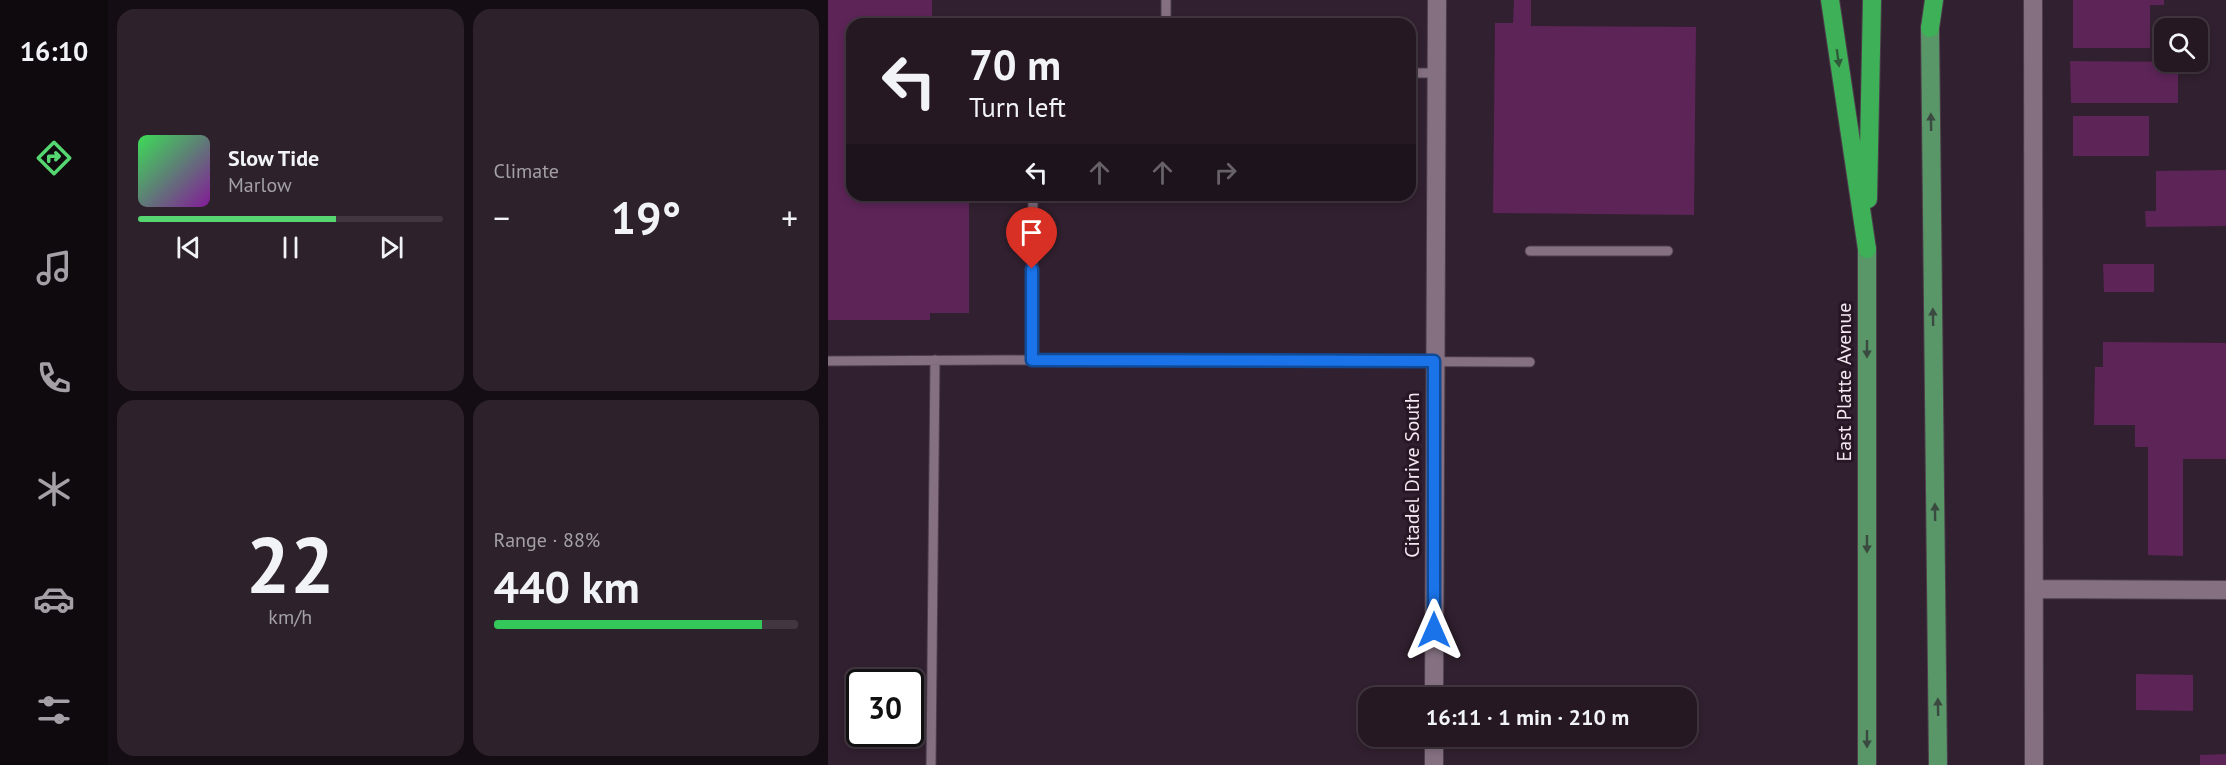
<!DOCTYPE html>
<html lang="en">
<head>
<meta charset="utf-8">
<style>
	:root { --surface:#251823; --page:#2d212b; --text:#f1f3f6; --muted:#a3a0a6; --line:#423741; --accent:#55d671 }
	body { margin:0; font-family:"PT Sans",sans-serif; background:var(--page); color:var(--text); height:100vh; display:flex; flex-direction:column; font-size:22px; white-space:nowrap }
	* { box-sizing:border-box; margin:0 }
	p { font-size:20px; color:var(--muted) }
	.icon { flex:none; width:33px; height:33px; fill:none; stroke:currentColor; stroke-width:2; stroke-linecap:round; stroke-linejoin:round }
	.map { position:relative; flex:1; overflow:hidden }
	.side { display:flex; flex-direction:column; gap:9px; padding:9px; background:#140d13; width:720px }
	.side>* { flex:none }
	.hud { position:absolute; left:18px; top:18px; width:570px; height:183px; border-radius:18px; box-shadow:0 3px 9px #0003,0 0 0 2px var(--line); background:#251823; color:var(--text); overflow:hidden }
	.fabs { position:absolute; left:1326px; top:18px; display:grid; gap:12px }
	.fabs a { display:grid; place-items:center; width:54px; height:54px; border-radius:12px; background:var(--surface); box-shadow:0 3px 9px #0003,0 0 0 2px var(--line); font-size:30px }
	.speed { position:absolute; left:18px; top:669px; display:flex; gap:12px; font-size:30px; font-weight:700; text-align:center }
	.speed>* { display:grid; place-content:center; width:78px; height:78px; border-radius:50%; background:var(--surface); box-shadow:0 3px 9px #0003,0 0 0 2px var(--line); line-height:1 }
	.speed .limit { border:3px solid #111; border-radius:9px; background:#fff; color:#111 }
	.pin { position:absolute; display:grid; place-items:center; width:51px; height:51px; color:#fff; margin:-62px -26px; border-radius:50% 50% 50% 0; rotate:-45deg; box-shadow:0 0 6px #0007 }
	.pin .icon { rotate:45deg }
	.me { position:absolute; width:66px; margin:-33px; rotate:0deg; stroke-linejoin:round; filter:drop-shadow(0 0 4px #0008) }
	.turn { display:flex; align-items:center; gap:21px; height:126px; padding:0 24px; font-size:27px }
	.turn .icon { width:78px; height:78px; stroke-width:2.5 }
	.turn b { display:block; font-size:42px; line-height:51px }
	.lanes { display:flex; align-items:center; height:57px; padding:0 24px; background:#0003; justify-content:center; gap:30px; direction:ltr }
	.lanes .off { opacity:.35 }
	.big { font-size:45px; font-weight:700; line-height:1.1 }
	.side .widget { flex:1; display:flex; flex-direction:column; justify-content:center; gap:9px; min-width:0; padding:0 21px; border-radius:18px; background:var(--page) }
	.side .dial { align-items:center; gap:0 }
	.dial b { font-size:78px; line-height:1 }
	.song { display:flex; align-items:center; gap:18px }
	.cover { width:72px; height:72px; border-radius:9px; background:linear-gradient(135deg,hsl(130 70% 55%),hsl(290 70% 35%)) }
	.played { height:6px; border-radius:3px; background:linear-gradient(90deg,var(--accent) 65%,var(--line) 65%) }
	.keys { display:flex; justify-content:space-around; direction:ltr }
	.heat { display:flex; justify-content:space-between; align-items:center; font-size:33px; direction:ltr }
	.charge { height:9px; border-radius:4px; background:linear-gradient(90deg,#34c759 88%,var(--line) 0) }
	.side .tiles { flex:1; display:grid; gap:9px; grid-template-columns:repeat(2,1fr) }
	.trip { position:absolute; left:530px; top:687px; width:339px; height:60px; border-radius:18px; background:var(--surface); box-shadow:0 3px 9px #0003,0 0 0 2px var(--line); font-weight:700; line-height:60px; text-align:center }
	main { display:flex; flex:1; min-height:0 }
	.tab-bar { display:flex; flex-direction:column; width:108px; justify-content:space-around; align-items:center; background:#0f0a0e; color:var(--muted) }
	.tab-bar .icon { width:42px; height:42px }
	.tab-bar .selected { color:var(--accent) }
	.tab-bar b { font-size:27px; color:var(--text) }
	.map>svg:first-child { display:block }
	.building { fill:#5c2457 }
	.lines { fill:none; stroke-linecap:round; stroke-linejoin:round }
	.lane-casing { stroke:#4d3e4b; stroke-width:11 }
	.street-casing { stroke:#4d3e4b; stroke-width:20 }
	.primary-casing { stroke:#4d3e4b; stroke-width:20 }
	.highway-casing { stroke:#4d3e4b; stroke-width:20 }
	.lane { stroke:#847081; stroke-width:9 }
	.street { stroke:#847081; stroke-width:18 }
	.primary { stroke:#599668; stroke-width:18 }
	.highway { stroke:#3db058; stroke-width:18 }
	.oneway { fill:#315c3c }
	.oneway2 { fill:#3b4a40 }
	.route-casing { stroke:#114b97; stroke-width:15 }
	.route { stroke:#1a73e8; stroke-width:10 }
	.labels { text-anchor:middle; dominant-baseline:central; stroke-width:6; stroke-linejoin:round; paint-order:stroke }
	.street-label { font-size:20px; fill:#f3e7f1; stroke:#271725 }
</style>
</head>
<body>
<main>
<nav class="tab-bar">
<b>16:10</b>
<svg class="icon selected" aria-label="directions" viewBox="0 0 24 24"><path d="M12 3l9 9-9 9-9-9zM9 14v-3h6M13 9l2 2-2 2"/></svg>
<svg class="icon" aria-label="music" viewBox="0 0 24 24"><path d="M9 18V5l10-2v13"/><circle cx="6" cy="18" r="3"/><circle cx="16" cy="16" r="3"/></svg>
<svg class="icon" aria-label="phone" viewBox="0 0 24 24"><path d="M5 4h4l2 5-3 2q2 4 5 5l2-3 5 2v4C11 20 4 13 5 4z"/></svg>
<svg class="icon" aria-label="climate" viewBox="0 0 24 24"><path d="M12 3v18M4 7l16 10M4 17L20 7"/></svg>
<svg class="icon" aria-label="car" viewBox="0 0 24 24"><path d="M5 17H2v-5l4-1 3-4h7l3 4 3 1v5h-3M9 17h6M6 11h13"/><circle cx="7" cy="17" r="2"/><circle cx="17" cy="17" r="2"/></svg>
<svg class="icon" aria-label="filters" viewBox="0 0 24 24"><path d="M4 7h16M4 17h16"/><circle cx="9" cy="7" r="2"/><circle cx="15" cy="17" r="2"/></svg>
</nav>
<section class="side">
<div class="tiles">
<div class="widget">
<div class="song"><i class="cover"></i><div><b>Slow Tide</b><p>Marlow</p></div></div>
<div class="played"></div>
<div class="keys"><svg class="icon" aria-label="previous" viewBox="0 0 24 24"><path d="M18 5L8 12l10 7zM5 5v14"/></svg><svg class="icon" aria-label="pause" viewBox="0 0 24 24"><path d="M8 5v14M16 5v14"/></svg><svg class="icon" aria-label="next" viewBox="0 0 24 24"><path d="M6 5l10 7-10 7zM19 5v14"/></svg></div>
</div>
<div class="widget"><p>Climate</p>
<div class="heat"><a>−</a><b class="big">19°</b><a>+</a></div>
</div>
<div class="widget dial"><b>22</b><p>km/h</p></div>
<div class="widget"><p>Range · 88%</p><b class="big">440 km</b><div class="charge"></div></div>
</div>
</section>
<div class="map">
<svg width="1398" height="765" viewBox="0 0 1398 765">
	<rect width="100%" height="100%" fill="#31202f"/>
	<path class="building" d="M0,0H104V24H24V195H141V313H102V320H0Z
		M686,0H703V26L868,27L866,215L665,213L667,23H685Z
		M1245,0H1336V5H1322V48H1245Z
		M1242,61L1350,62V103H1243Z
		M1245,116H1321V156H1245Z
		M1398,170V226L1318,227L1317,211H1328V171Z
		M1275,264H1326V292H1276Z
		M1275,342L1398,343V459H1355V556L1320,555V447H1307V425H1266L1267,367H1275Z
		M1308,674L1365,675V711L1308,710Z
		M1398,754V765H1372V755Z"/>
	<g class="lines">
		<defs>
			<path id="lane" d="M338,0V24
				M582,73H609
				M702,251H840
				M204,360L205,195
				M0,361L174,360L702,362
				M103,765L107,360"/>
			<path id="street" d="M1205,0L1206,765
				M1206,589L1398,590
				M606,698L609,0
				M606,765V736"/>
			<path id="primary" d="M1102,28L1110,765
				M1039,249V765"/>
			<path id="highway" d="M1002,0L1039,249
				M1102,28L1106,0
				M1040,199L1044,0"/>
		</defs>
		<use href="#lane" class="lane-casing"/>
		<use href="#street" class="street-casing"/>
		<use href="#primary" class="primary-casing"/>
		<use href="#highway" class="highway-casing"/>
		<use href="#lane" class="lane"/>
		<use href="#street" class="street"/>
		<use href="#primary" class="primary"/>
		<use href="#highway" class="highway"/>
	</g>
	<defs><path id="oneway-solid" d="M-6-.8H1V-3.2L6.5 0L1 3.2V.8H-6Z" transform="scale(1.5)"/></defs>
	<use class="oneway" href="#oneway-solid" transform="translate(1010 58) rotate(82)"/>
	<g class="oneway2">
		<use href="#oneway-solid" transform="translate(1103 122) rotate(-91)"/>
		<use href="#oneway-solid" transform="translate(1105 317) rotate(-91)"/>
		<use href="#oneway-solid" transform="translate(1039 349) rotate(90)"/>
		<use href="#oneway-solid" transform="translate(1107 512) rotate(-91)"/>
		<use href="#oneway-solid" transform="translate(1039 544) rotate(90)"/>
		<use href="#oneway-solid" transform="translate(1110 707) rotate(-91)"/>
		<use href="#oneway-solid" transform="translate(1039 739) rotate(90)"/>
	</g>
	<g class="lines">
		<defs>
			<path id="route" d="M204,269V360L606,361V630"/>
		</defs>
		<use href="#route" class="route-casing"/>
		<use href="#route" class="route"/>
	</g>
	<g class="labels">
		<g class="street-label">
			<text transform="translate(1016 382) rotate(-90)">East Platte Avenue</text>
			<text transform="translate(584 475) rotate(-90)">Citadel Drive South</text>
		</g>
	</g>
</svg>
<div class="fabs">
<a><svg class="icon" aria-label="search" viewBox="0 0 24 24"><circle cx="10" cy="10" r="6"/><path d="M15 15l6 6"/></svg></a>
</div>
<div class="speed"><div class="limit">30</div></div>
<div class="pin" style="left:204px;top:269px;background:#d93025"><svg class="icon" aria-label="arrive" viewBox="0 0 24 24"><path d="M6 21V4h12l-3 4 3 4H6"/></svg></div>
<svg class="me" style="left:606px;top:630px" viewBox="-20 -20 40 40"><path d="M0-17L14 15 0 8-14 15z" fill="#1a73e8" stroke="#fff" stroke-width="4"/></svg>
<div class="trip">16:11 · 1 min · 210 m</div>
<div class="hud">
<div class="turn"><svg class="icon" aria-label="left" viewBox="0 0 24 24"><path d="M17 20v-9H6M10 6l-5 5 5 5"/></svg><div><b>70 m</b>Turn left</div></div>
<div class="lanes"><svg class="icon" aria-label="left" viewBox="0 0 24 24"><path d="M17 20v-9H6M10 6l-5 5 5 5"/></svg><svg class="icon off" aria-label="ahead" viewBox="0 0 24 24"><path d="M12 20V5M6 11l6-6 6 6"/></svg><svg class="icon off" aria-label="ahead" viewBox="0 0 24 24"><path d="M12 20V5M6 11l6-6 6 6"/></svg><svg class="icon off" aria-label="right" viewBox="0 0 24 24"><path d="M7 20v-9h11M14 6l5 5-5 5"/></svg></div>
</div>
</div>
</main>
</body>
</html>
